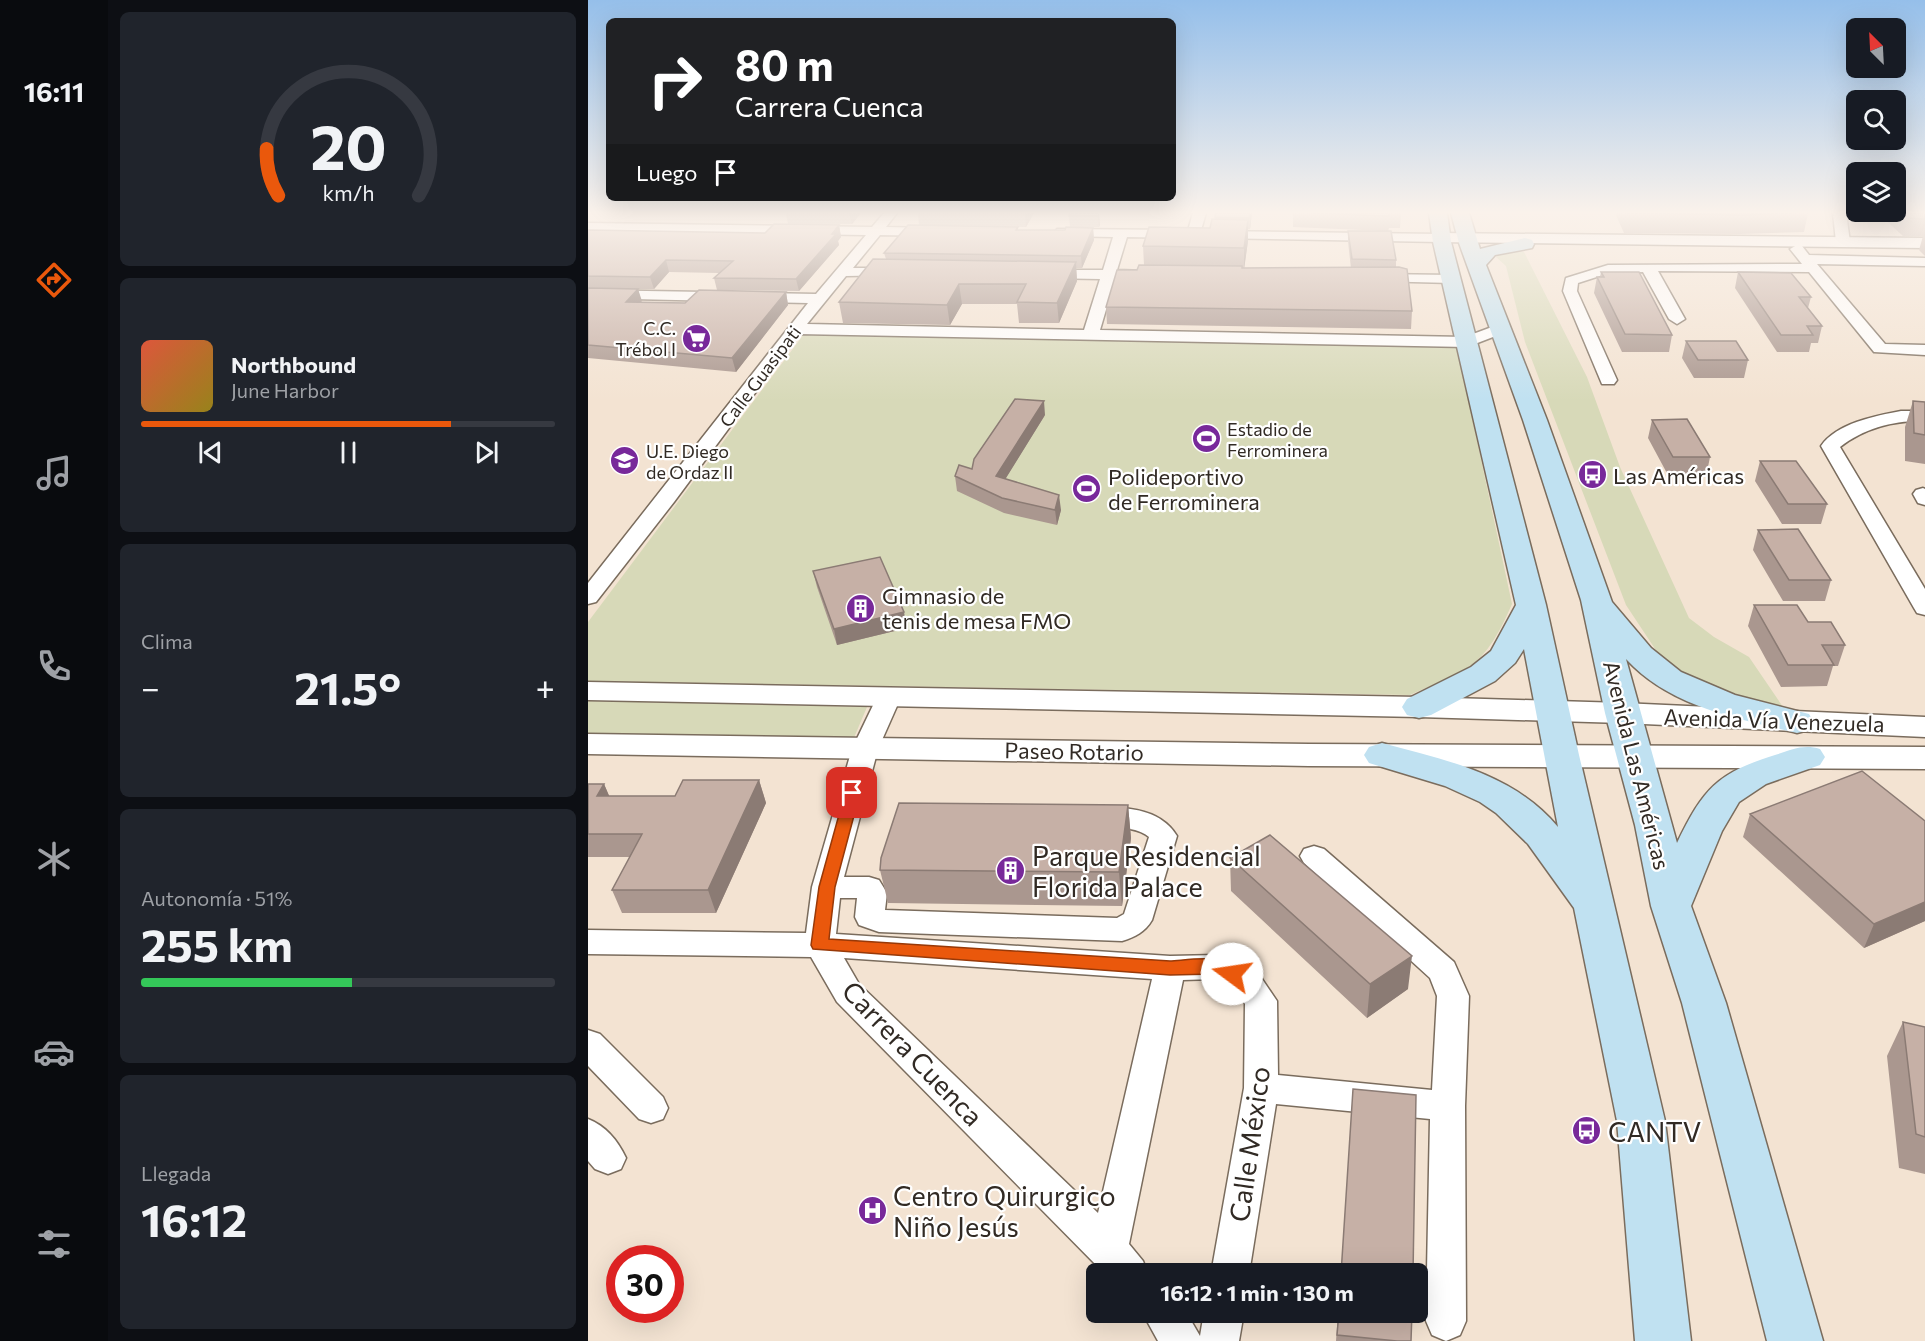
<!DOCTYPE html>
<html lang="es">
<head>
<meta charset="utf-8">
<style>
	:root { --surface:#171b24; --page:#20242c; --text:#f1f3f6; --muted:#9ea1a6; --line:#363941; --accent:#ea580c }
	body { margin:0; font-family:Commissioner,sans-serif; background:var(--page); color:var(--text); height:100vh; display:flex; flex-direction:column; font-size:22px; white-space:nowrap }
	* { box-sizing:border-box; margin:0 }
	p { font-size:20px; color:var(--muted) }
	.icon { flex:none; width:33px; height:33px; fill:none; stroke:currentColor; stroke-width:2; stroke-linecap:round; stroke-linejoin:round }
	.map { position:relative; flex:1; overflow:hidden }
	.details { display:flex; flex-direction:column; gap:12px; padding:12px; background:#0d0f14; width:480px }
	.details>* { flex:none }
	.guide { position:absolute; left:18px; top:18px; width:570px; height:183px; border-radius:9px; box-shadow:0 6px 24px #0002; background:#202124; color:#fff; overflow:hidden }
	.needle { width:39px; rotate:336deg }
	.tools { position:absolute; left:1258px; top:18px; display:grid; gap:12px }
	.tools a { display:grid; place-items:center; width:60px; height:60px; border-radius:9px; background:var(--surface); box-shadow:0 6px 24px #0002; font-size:30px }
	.speed { position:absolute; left:18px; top:1245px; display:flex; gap:12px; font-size:30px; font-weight:700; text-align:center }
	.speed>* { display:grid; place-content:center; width:78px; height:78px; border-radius:50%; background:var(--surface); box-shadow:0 6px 24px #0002; line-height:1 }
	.speed .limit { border:9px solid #d22; background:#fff; color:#111 }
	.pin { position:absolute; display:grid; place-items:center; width:51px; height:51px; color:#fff; margin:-26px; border-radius:12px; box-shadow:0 3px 9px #0006 }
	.me { position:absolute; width:66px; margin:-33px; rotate:284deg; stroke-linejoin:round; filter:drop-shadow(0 0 4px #0008) }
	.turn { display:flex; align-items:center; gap:21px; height:126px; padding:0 30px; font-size:27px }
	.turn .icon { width:78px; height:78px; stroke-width:2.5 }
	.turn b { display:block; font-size:42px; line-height:51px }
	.then { display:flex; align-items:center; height:57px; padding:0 30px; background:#0003; gap:12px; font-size:22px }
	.big { font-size:45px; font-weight:700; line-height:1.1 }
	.details .widget { flex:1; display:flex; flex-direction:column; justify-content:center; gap:9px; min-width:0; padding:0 21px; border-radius:9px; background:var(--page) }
	.details .dial { align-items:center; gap:0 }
	.dial svg { height:156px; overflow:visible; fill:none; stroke:var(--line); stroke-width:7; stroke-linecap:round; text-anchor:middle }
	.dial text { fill:var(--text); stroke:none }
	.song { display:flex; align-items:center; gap:18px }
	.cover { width:72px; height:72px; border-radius:9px; background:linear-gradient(135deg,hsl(10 70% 55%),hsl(50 70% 35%)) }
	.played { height:6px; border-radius:3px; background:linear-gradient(90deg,var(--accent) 75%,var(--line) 75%) }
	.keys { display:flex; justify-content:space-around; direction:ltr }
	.heat { display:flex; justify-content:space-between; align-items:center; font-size:33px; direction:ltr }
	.charge { height:9px; border-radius:4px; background:linear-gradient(90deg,#34c759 51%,var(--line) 0) }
	.trip { position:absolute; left:498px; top:1263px; width:342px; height:60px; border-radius:9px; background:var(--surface); box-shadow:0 6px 24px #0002; font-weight:700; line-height:60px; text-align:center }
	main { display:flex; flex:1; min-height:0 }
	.tabs { display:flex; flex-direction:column; width:108px; justify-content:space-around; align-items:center; background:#090b0e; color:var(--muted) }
	.tabs .icon { width:42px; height:42px }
	.tabs .current { color:var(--accent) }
	.tabs b { font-size:27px; color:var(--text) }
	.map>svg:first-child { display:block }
	.green { fill:#d7d9b8 }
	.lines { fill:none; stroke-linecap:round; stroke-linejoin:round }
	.minor-casing { stroke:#7a6c5d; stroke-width:3 }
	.tertiary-casing { stroke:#7a6c5d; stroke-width:3 }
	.secondary-casing { stroke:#7a6c5d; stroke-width:3 }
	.minor { fill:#fff; fill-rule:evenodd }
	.tertiary { fill:#fff; fill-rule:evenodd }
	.secondary { fill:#c0e1f1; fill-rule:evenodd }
	.wall { fill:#aa978f }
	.shaded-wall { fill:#8b7b74 }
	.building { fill:#c6b0a6; stroke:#8b7b74; stroke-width:1.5 }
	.route { fill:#ea580c; stroke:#983908; stroke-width:1.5 }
	.labels { text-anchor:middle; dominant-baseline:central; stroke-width:4.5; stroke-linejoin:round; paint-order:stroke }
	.far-poi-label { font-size:18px; fill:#312a24; stroke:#fff; text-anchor:start }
	.far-street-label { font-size:18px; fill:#312a24; stroke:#fff }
	.poi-label { font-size:22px; fill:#312a24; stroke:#fff; text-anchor:start }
	.street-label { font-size:22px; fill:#312a24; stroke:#fff }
	.near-poi-label { font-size:27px; fill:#312a24; stroke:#fff; text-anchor:start }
	.near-street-label { font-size:27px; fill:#312a24; stroke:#fff }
</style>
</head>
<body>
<main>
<nav class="tabs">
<b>16:11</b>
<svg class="icon current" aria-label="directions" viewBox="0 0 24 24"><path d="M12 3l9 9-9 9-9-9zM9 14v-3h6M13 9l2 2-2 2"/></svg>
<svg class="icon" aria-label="music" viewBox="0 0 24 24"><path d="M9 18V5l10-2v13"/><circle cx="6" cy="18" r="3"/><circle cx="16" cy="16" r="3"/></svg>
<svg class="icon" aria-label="phone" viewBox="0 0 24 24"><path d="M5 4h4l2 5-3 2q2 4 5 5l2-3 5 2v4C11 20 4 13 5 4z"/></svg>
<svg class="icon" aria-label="climate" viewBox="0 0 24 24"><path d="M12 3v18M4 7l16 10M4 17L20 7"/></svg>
<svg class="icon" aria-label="car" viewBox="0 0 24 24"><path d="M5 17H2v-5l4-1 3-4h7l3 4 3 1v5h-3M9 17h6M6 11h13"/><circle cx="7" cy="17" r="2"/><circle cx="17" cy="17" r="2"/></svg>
<svg class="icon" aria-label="filters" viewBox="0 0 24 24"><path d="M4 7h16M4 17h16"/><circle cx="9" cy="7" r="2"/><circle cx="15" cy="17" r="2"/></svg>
</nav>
<section class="details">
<div class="widget dial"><svg viewBox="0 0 100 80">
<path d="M14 69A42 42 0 1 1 86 69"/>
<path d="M14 69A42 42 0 0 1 8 45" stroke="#ea580c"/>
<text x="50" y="56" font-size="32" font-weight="700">20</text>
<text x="50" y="72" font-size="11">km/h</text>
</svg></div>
<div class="widget">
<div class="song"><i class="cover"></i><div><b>Northbound</b><p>June Harbor</p></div></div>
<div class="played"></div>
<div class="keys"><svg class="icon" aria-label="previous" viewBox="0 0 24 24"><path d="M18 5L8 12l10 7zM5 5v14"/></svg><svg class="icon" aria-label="pause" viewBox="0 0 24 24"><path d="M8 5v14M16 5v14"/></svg><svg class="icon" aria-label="next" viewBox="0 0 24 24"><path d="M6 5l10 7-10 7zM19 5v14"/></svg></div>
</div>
<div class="widget"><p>Clima</p>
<div class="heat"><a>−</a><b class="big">21.5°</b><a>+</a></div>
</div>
<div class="widget"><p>Autonomía · 51%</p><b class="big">255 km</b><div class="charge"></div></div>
<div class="widget"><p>Llegada</p><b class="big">16:12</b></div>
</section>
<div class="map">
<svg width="1337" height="1341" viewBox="0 0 1337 1341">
	<rect width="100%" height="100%" fill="#f3e3d2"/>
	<path class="green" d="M917,251L936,252L999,377L1032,467L1101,618L1126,637L1161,657L1195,707L1145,699L1079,667L1038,605L937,342L918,266L908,257Z
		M216,334L869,347L924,604C896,668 883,668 822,695L0,681V622Z
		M0,701L279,707L265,740L0,735Z"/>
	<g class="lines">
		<defs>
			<path id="minor" d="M296,213H309L298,227L347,228L354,232L347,236L292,235L265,268H308L315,272L313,275L258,276L219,324L496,330L512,279L457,278L450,274L457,270H515L525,237L474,236L469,235L467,232L469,229L593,230L599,234L605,213H618L611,237L606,238L600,234L593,238L539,237L529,270L560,271L567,275L560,279H527L512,330L877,337L912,324L920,329L918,332L879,347L211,334L86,502L8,602L0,604V583L220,303L0,298V290L228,294L278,235L0,231V223L284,227Z
				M1245,213H1258L1262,242L1260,245L1255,246L1248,242Z
				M627,231L853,234L860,238L853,242L622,238L620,235L622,232Z
				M1209,245L1214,246L1221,255L1337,258V266L1229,264L1297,344L1337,345V355L1286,352L1221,272L1070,271L1097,319L1089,324L1081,319L1055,272L1021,273L990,283L989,291L1029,380L1026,384H1014L975,291L978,278L1020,265L1214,264L1202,249Z
				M790,274L864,275L871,279L864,283L785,281L783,278Z
				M1313,411H1337V421C1307,420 1276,428 1252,447L1337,589V615L1329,613L1326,608L1233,446C1249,423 1287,416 1313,411Z
				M1335,488L1337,489V505L1330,503L1325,494L1328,490Z
				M301,689L310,692L313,697L290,749L256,877H281L291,880L299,893L297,910L529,918L536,914L561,837C544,823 520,831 500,826L496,819L500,812C530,804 572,807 589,836L564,920C557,932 547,937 534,941L291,932L271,925L267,917L269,898H252L248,934L582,956L630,955L670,973L689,1001L690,1075L844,1090L849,996L842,978L716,863L712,856L716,849L726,846L736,849L866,962L881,996L877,1106L878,1321L872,1335L858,1341L844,1335L838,1321L842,1119L688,1104L661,1274H623L656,1088L657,1004L648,991L626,979L595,980L541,1244L555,1261L560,1274H517L249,1002L223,957L0,954V930L218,933L224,887L264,749L289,697L292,692ZM256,958L564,979L510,1213L271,984Z
				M0,1030L12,1034L75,1097L80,1108L75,1119L63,1123L51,1119L0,1066Z
				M0,1119C18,1126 30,1141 38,1158L33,1169L20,1174L7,1169L0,1161Z
				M554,1312H598L612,1336L616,1312H656L651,1341H570Z"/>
			<path id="tertiary" d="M853,233L1337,238V248L847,242L845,238L847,234Z
				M0,682L831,697L1034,703L1337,717V737L1034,723L831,717L0,700Z
				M0,734L721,744L1337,747V769L721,766L0,754Z"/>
			<path id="secondary" d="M841,213H859L863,242L958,605L991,755L1077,1121L1103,1341H1047L1029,1121L986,908L940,844L908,813L892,802L857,786L781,763L776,755L781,747L794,743C858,760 926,774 970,827L936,649L927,663L907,681L843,715L831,718L819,715L814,707L819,699L883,667L903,651L928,605L845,242Z
				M863,213H881L892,249L937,238L944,240L946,244L944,248L907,255L898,265L959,420L1024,602L1063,648L1093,672L1147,695L1221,714L1226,722L1221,730L1209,733C1148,718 1082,707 1038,659L1089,843C1115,789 1129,773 1187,755C1203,750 1215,744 1232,749L1237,757L1232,765L1178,784L1151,802L1134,831L1103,906L1138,1003L1235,1341H1179L1094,1003L1063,906L1047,825L1017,713L993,600L935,420L871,243Z"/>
		</defs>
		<use href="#minor" class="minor-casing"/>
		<use href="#tertiary" class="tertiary-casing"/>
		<use href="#secondary" class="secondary-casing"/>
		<use href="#minor" class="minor"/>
		<use href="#tertiary" class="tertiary"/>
		<use href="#secondary" class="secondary"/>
	</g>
	<path class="wall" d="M198,213H273L264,224H200Z
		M330,213H446L438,227L331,225Z
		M511,213L512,225L511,227H482L481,216Z
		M664,213L662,229H660V241L656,268H763L760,242V231H799L705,227V213H813L812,228H801L800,231L808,260V268L824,311L823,329L519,324L518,307L549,270L556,265L555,246L622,228L627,219V217Z
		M1027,213H1220L1216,232L1151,234L1036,233Z
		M1290,213H1337V256L1331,250L1335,236H1315Z
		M251,225L253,237L250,241L251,245L211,291L129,290L126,278L131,273L81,272L66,289H41H50L53,302L97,303L198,292L200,305L148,372L0,358V230L177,233Z
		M430,227V230H477L505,228L506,240L494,268H488L489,281L471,323H431L429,304H374L362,325L255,323L251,302L298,259L296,253Z
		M1013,272L1084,335L1081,352H1034L1006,293L1009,277H1012Z
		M1150,272L1223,297L1220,308L1234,326L1230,343H1223L1221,352H1189L1147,288Z
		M1098,341L1160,360L1156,378H1106L1094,358Z
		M1325,401L1337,402V464L1317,461V427Z
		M457,415L417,479L473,510L469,525L416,513L369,491L367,476L384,469Z
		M1064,420L1122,457L1118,477H1081L1060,438Z
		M1172,461L1239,504L1233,524H1194L1167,481Z
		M1170,530L1243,580L1237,601H1195L1165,550Z
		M225,571L319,628L249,645L229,587Z
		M1166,605L1220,622L1257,645L1250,666H1245L1239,686L1193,687L1160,626Z
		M171,780L178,803L128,913H34L24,890L42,857H0V784H16L21,796H87Z
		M540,805L543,838L534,906L300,903L292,870Z
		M1162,814L1337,821V921L1276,948L1155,837Z
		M642,858L820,989L779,1018L643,891Z
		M1315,1022L1337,1027V1174L1311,1168L1299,1056Z
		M750,1312L823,1341H748Z"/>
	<path class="shaded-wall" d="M261,213H273L264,224Z
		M437,213H446L438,227Z
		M511,213L512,225L511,227L510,216Z
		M662,213H664L662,229Z
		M660,220V241L656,270V248Z
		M251,225L253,237L250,241L251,245L211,291L208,279Z
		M505,228L506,240L494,268L493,256Z
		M78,260L81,272L66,289L62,277Z
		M488,262L489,281L471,323L469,303Z
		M371,284L374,304L362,325L359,305Z
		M50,289L54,301L42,315L38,302Z
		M198,292L200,305L148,372L144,358Z
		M456,401L457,415L410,491L408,476Z
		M471,495L473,510L469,525L467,510Z
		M316,612L319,628L249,645L246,629Z
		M171,780L178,803L128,913L120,890Z
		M16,784L26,807L9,796Z
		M540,805L543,838L534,906L531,872Z
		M1337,902V921L1276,948L1286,924Z
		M824,956L820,989L779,1018L782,984Z"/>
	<path class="building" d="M511,213L510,216H481L482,214Z
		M628,213H662V218L627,217Z
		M723,213H801V216Z
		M1039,213H1205L1155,215Z
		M1314,213H1337V219L1320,218Z
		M624,219L660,220L656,248L555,246L561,227L622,228Z
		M186,224L251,225L244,234H248L208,279L126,278L145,261L78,260L62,277L0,276V230L177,233Z
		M320,225L430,227L428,230H477L478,227L505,228L493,256L296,253Z
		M760,231H803L808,260L764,259Z
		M285,259L488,262L469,303L429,302L438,284H371L359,305L251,302Z
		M551,265L654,266V268L811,267L819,269L824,311L518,307L529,270H549Z
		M1013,272H1051L1084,335L1037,334L1009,277H1016Z
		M1150,272L1203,273L1223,297H1211L1234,326H1219L1225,335H1193Z
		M0,288L50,289L38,302L97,303L111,290L198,292L144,358L0,345Z
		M1098,341H1148L1160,360H1110Z
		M427,399L456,401L408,476L471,495L467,510L414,498L367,476L371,465L384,469L386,459Z
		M1325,401L1337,402V435L1326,433Z
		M1099,419L1122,457H1085L1064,420Z
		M1172,461H1208L1239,504H1200Z
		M1210,529L1243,580H1201L1170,530Z
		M292,557L316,612L246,629L225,571Z
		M1166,605H1209L1220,622H1243L1257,645H1234L1246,665H1200Z
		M1274,771L1337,821V902L1286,924L1162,814Z
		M95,780H171L120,890H24L54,834H0V784H16L9,796H87Z
		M311,803L540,805L531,872L292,870L293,858Z
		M682,835L824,956L782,984L642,858Z
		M1315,1022L1337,1027V1137L1328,1134Z
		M765,1089L828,1095L825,1274H753Z
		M751,1312H824L823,1341H809L749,1335Z"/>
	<linearGradient id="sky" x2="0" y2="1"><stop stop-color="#95bfea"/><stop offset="0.53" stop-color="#faf2eb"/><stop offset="1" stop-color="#faf2eb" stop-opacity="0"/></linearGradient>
	<rect width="1337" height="401" fill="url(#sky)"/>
	<path class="route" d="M264,788L272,793L247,887L241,939L582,961C602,960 642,952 653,974L650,979L644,981L627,974L582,975L225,949L223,945L231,887L257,793Z"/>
	<defs>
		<symbol id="supermarket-disc" viewBox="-11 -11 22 22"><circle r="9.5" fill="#78299a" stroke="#fff"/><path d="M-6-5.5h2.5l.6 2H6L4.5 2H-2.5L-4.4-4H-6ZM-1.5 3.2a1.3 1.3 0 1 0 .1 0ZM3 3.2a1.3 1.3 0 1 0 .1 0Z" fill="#fff"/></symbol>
		<symbol id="stadium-disc" viewBox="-11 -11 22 22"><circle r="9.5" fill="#78299a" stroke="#fff"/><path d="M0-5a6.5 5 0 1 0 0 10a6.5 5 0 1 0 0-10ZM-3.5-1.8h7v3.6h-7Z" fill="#fff"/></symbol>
		<symbol id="school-disc" viewBox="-11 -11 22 22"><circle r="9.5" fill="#78299a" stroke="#fff"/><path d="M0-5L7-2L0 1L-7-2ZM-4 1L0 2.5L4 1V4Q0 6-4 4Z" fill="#fff"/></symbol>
		<symbol id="bus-disc" viewBox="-11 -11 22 22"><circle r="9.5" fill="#78299a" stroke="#fff"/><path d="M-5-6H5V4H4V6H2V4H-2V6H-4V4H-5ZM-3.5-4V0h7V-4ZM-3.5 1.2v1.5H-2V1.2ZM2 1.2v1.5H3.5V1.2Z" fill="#fff"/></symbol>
		<symbol id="building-disc" viewBox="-11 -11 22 22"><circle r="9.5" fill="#78299a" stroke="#fff"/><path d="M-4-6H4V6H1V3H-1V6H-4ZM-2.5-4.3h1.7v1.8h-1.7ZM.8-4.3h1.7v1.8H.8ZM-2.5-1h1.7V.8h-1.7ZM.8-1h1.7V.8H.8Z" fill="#fff"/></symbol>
		<symbol id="hospital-disc" viewBox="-11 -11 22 22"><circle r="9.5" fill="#78299a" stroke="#fff"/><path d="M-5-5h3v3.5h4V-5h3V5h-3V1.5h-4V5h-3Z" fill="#fff"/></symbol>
	</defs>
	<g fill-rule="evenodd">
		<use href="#supermarket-disc" x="92" y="322" width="33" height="33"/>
		<use href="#stadium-disc" x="602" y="422" width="33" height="33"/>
		<use href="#school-disc" x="20" y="444" width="33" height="33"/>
		<use href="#bus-disc" x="988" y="458" width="33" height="33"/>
		<use href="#stadium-disc" x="482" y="472" width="33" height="33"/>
		<use href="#building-disc" x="256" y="592" width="33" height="33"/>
		<use href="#building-disc" x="406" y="854" width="33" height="33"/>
		<use href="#bus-disc" x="982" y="1114" width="33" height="33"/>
		<use href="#hospital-disc" x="268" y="1194" width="33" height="33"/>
	</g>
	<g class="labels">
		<g class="far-poi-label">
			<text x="88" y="328" text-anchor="end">C.C.<tspan x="88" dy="21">Trébol I</tspan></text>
			<text x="639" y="429">Estadio de<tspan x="639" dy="21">Ferrominera</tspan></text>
			<text x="58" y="451">U.E. Diego<tspan x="58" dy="21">de Ordaz II</tspan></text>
		</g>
		<g class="far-street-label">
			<text transform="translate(172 376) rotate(-53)">Calle Guasipati</text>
		</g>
		<g class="poi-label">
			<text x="1025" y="475">Las Américas</text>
			<text x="520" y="476">Polideportivo<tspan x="520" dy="25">de Ferrominera</tspan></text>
			<text x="294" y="595">Gimnasio de<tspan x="294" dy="25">tenis de mesa FMO</tspan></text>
		</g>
		<g class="street-label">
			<text transform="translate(1186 720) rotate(2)">Avenida Vía Venezuela</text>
			<text transform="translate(486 751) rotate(1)">Paseo Rotario</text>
			<text transform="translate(1049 765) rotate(76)">Avenida Las Américas</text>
		</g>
		<g class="near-poi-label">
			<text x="444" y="855">Parque Residencial<tspan x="444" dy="31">Florida Palace</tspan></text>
			<text x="1020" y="1131">CANTV</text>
			<text x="305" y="1195">Centro Quirurgico<tspan x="305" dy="31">Niño Jesús</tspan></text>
		</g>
		<g class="near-street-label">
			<text transform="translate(325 1053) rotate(46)">Carrera Cuenca</text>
			<text transform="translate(661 1144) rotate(-82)">Calle México</text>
		</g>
	</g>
</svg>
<div class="tools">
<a><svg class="needle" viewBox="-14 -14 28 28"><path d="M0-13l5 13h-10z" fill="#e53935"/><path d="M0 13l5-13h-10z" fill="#9ea1a6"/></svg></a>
<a><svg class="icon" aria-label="search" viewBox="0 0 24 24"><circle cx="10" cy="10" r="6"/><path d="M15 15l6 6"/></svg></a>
<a><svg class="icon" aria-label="layers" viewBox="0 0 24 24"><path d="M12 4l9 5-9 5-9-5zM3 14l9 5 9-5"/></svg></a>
</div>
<div class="speed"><div class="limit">30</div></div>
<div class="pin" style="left:264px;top:793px;background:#d93025"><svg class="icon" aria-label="arrive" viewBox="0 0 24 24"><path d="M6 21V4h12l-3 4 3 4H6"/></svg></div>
<svg class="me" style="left:644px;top:974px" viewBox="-20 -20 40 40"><circle r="19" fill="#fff"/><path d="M0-13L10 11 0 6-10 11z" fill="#ea580c"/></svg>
<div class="trip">16:12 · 1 min · 130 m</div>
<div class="guide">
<div class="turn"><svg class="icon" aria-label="right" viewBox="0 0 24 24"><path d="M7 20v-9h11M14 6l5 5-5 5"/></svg><div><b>80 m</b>Carrera Cuenca</div></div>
<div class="then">Luego<svg class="icon" aria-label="arrive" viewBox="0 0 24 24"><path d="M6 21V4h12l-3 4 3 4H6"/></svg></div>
</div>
</div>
</main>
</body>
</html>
